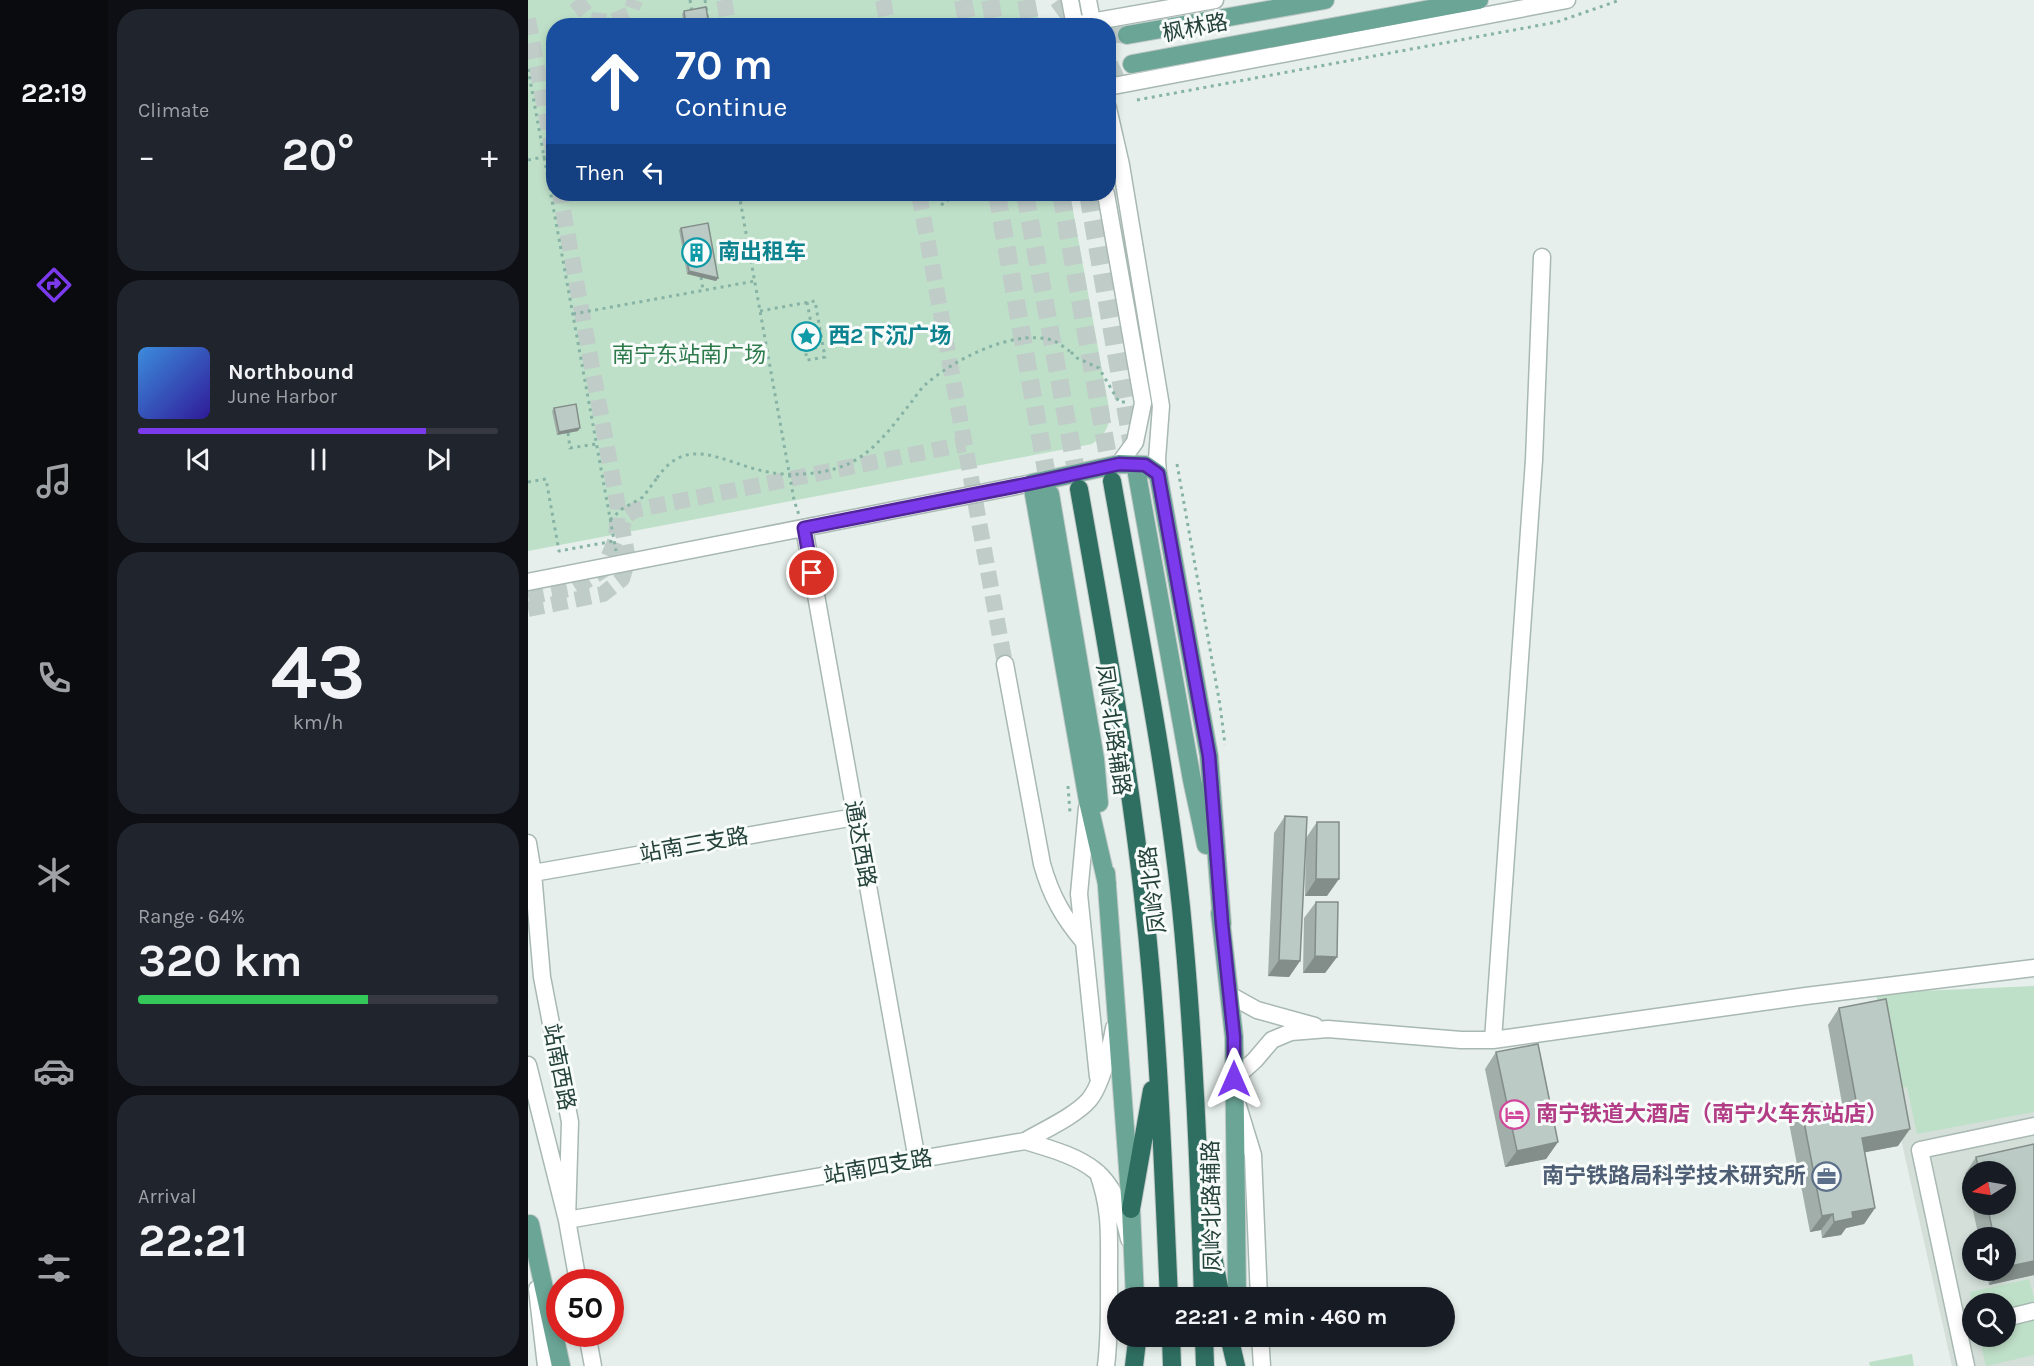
<!DOCTYPE html>
<html lang="en">
<head>
<meta charset="utf-8">
<style>
	:root { --surface:#171b24; --page:#20242c; --text:#f1f3f6; --muted:#9ea1a6; --line:#363941; --accent:#7c3aed }
	body { margin:0; font-family:Karla,"Noto Sans SC",sans-serif; background:var(--page); color:var(--text); height:100vh; display:flex; flex-direction:column; font-size:22px; white-space:nowrap }
	* { box-sizing:border-box; margin:0 }
	p { font-size:20px; color:var(--muted) }
	.icon { flex:none; width:33px; height:33px; fill:none; stroke:currentColor; stroke-width:2; stroke-linecap:round; stroke-linejoin:round }
	.map { position:relative; flex:1; overflow:hidden }
	.drawer { display:flex; flex-direction:column; gap:9px; padding:9px; background:#0d0f14; width:420px }
	.drawer>* { flex:none }
	.top-card { position:absolute; left:18px; top:18px; width:570px; height:183px; border-radius:24px; box-shadow:0 3px 9px #0003; background:#1a4fa0; color:#fff; overflow:hidden }
	.needle { width:39px; rotate:259deg }
	.controls { position:absolute; left:1434px; top:1161px; display:grid; gap:12px }
	.controls a { display:grid; place-items:center; width:54px; height:54px; border-radius:50%; background:var(--surface); box-shadow:0 3px 9px #0003; font-size:30px }
	.speed { position:absolute; left:18px; top:1269px; display:flex; gap:12px; font-size:30px; font-weight:700; text-align:center }
	.speed>* { display:grid; place-content:center; width:78px; height:78px; border-radius:50%; background:var(--surface); box-shadow:0 3px 9px #0003; line-height:1 }
	.speed .limit { border:9px solid #d22; background:#fff; color:#111 }
	.pin { position:absolute; display:grid; place-items:center; width:51px; height:51px; color:#fff; margin:-26px; border:3px solid #fff; border-radius:50%; box-shadow:0 2px 6px #0007 }
	.me { position:absolute; width:66px; margin:-33px; rotate:0deg; stroke-linejoin:round; filter:drop-shadow(0 0 4px #0008) }
	.turn { display:flex; align-items:center; gap:21px; height:126px; padding:0 30px; font-size:27px }
	.turn .icon { width:78px; height:78px; stroke-width:2.5 }
	.turn b { display:block; font-size:42px; line-height:51px }
	.then { display:flex; align-items:center; height:57px; padding:0 30px; background:#0003; gap:12px; font-size:22px }
	.big { font-size:45px; font-weight:700; line-height:1.1 }
	.drawer .tile { flex:1; display:flex; flex-direction:column; justify-content:center; gap:9px; min-width:0; padding:0 21px; border-radius:24px; background:var(--page) }
	.drawer .dial { align-items:center; gap:0 }
	.dial b { font-size:78px; line-height:1 }
	.song { display:flex; align-items:center; gap:18px }
	.cover { width:72px; height:72px; border-radius:9px; background:linear-gradient(135deg,hsl(210 70% 55%),hsl(250 70% 35%)) }
	.played { height:6px; border-radius:3px; background:linear-gradient(90deg,var(--accent) 80%,var(--line) 80%) }
	.keys { display:flex; justify-content:space-around; direction:ltr }
	.heat { display:flex; justify-content:space-between; align-items:center; font-size:33px; direction:ltr }
	.charge { height:9px; border-radius:4px; background:linear-gradient(90deg,#34c759 64%,var(--line) 0) }
	.trip { position:absolute; left:579px; top:1287px; width:348px; height:60px; border-radius:30px; background:var(--surface); box-shadow:0 3px 9px #0003; font-weight:700; line-height:60px; text-align:center }
	main { display:flex; flex:1; min-height:0 }
	.menu { display:flex; flex-direction:column; width:108px; justify-content:space-around; align-items:center; background:#090b0e; color:var(--muted) }
	.menu .icon { width:42px; height:42px }
	.menu .on { color:var(--accent) }
	.menu b { font-size:27px; color:var(--text) }
	.map>svg:first-child { display:block }
	.built { fill:#d4dfda; fill-rule:evenodd }
	.green { fill:#bfe0c8 }
	.lines { fill:none; stroke-linecap:round; stroke-linejoin:round }
	.minor-tunnel { stroke:#bfccc8; stroke-width:16; stroke-dasharray:16 8; stroke-linecap:butt }
	.major-tunnel { stroke:#bfccc8; stroke-width:18; stroke-dasharray:18 9; stroke-linecap:butt }
	.highway-tunnel { stroke:#bfccc8; stroke-width:18; stroke-dasharray:18 9; stroke-linecap:butt }
	.minor-casing { stroke:#a8b8b2; stroke-width:19 }
	.major-casing { stroke:#c2cac8; stroke-width:20 }
	.highway-casing { stroke:#c2cac8; stroke-width:20 }
	.path { stroke:#86b3a5; stroke-width:3; stroke-dasharray:3 4.5; stroke-linecap:butt }
	.minor { stroke:#fff; stroke-width:16 }
	.major { stroke:#6aa596; stroke-width:18 }
	.highway { stroke:#2f6f62; stroke-width:18 }
	.path-bridge { stroke:#86b3a5; stroke-width:3; stroke-dasharray:3 4.5; stroke-linecap:butt }
	.wall { fill:#a1aea9; fill-rule:evenodd }
	.shaded-wall { fill:#838d89 }
	.building { fill:#bbcac4; stroke:#838d89; stroke-width:1.5 }
	.route-casing { stroke:#51269a; stroke-width:15 }
	.route { stroke:#7c3aed; stroke-width:10 }
	.labels { text-anchor:middle; dominant-baseline:central; stroke-width:6; stroke-linejoin:round; paint-order:stroke }
	.street-label { font-size:22px; fill:#24423a; stroke:#f7fbf9 }
	.culture-label { font-size:22px; font-weight:bold; fill:#0d838f; stroke:#f7fbf9; text-anchor:start }
	.park-label { font-size:22px; fill:#2d7a4b; stroke:#f7fbf9 }
	.hotel-label { font-size:22px; font-weight:bold; fill:#b23c85; stroke:#f7fbf9; text-anchor:start }
	.service-label { font-size:22px; font-weight:bold; fill:#4e5e75; stroke:#f7fbf9; text-anchor:end }
</style>
</head>
<body>
<main>
<nav class="menu">
<b>22:19</b>
<svg class="icon on" aria-label="directions" viewBox="0 0 24 24"><path d="M12 3l9 9-9 9-9-9zM9 14v-3h6M13 9l2 2-2 2"/></svg>
<svg class="icon" aria-label="music" viewBox="0 0 24 24"><path d="M9 18V5l10-2v13"/><circle cx="6" cy="18" r="3"/><circle cx="16" cy="16" r="3"/></svg>
<svg class="icon" aria-label="phone" viewBox="0 0 24 24"><path d="M5 4h4l2 5-3 2q2 4 5 5l2-3 5 2v4C11 20 4 13 5 4z"/></svg>
<svg class="icon" aria-label="climate" viewBox="0 0 24 24"><path d="M12 3v18M4 7l16 10M4 17L20 7"/></svg>
<svg class="icon" aria-label="car" viewBox="0 0 24 24"><path d="M5 17H2v-5l4-1 3-4h7l3 4 3 1v5h-3M9 17h6M6 11h13"/><circle cx="7" cy="17" r="2"/><circle cx="17" cy="17" r="2"/></svg>
<svg class="icon" aria-label="filters" viewBox="0 0 24 24"><path d="M4 7h16M4 17h16"/><circle cx="9" cy="7" r="2"/><circle cx="15" cy="17" r="2"/></svg>
</nav>
<section class="drawer">
<div class="tile"><p>Climate</p>
<div class="heat"><a>−</a><b class="big">20°</b><a>+</a></div>
</div>
<div class="tile">
<div class="song"><i class="cover"></i><div><b>Northbound</b><p>June Harbor</p></div></div>
<div class="played"></div>
<div class="keys"><svg class="icon" aria-label="previous" viewBox="0 0 24 24"><path d="M18 5L8 12l10 7zM5 5v14"/></svg><svg class="icon" aria-label="pause" viewBox="0 0 24 24"><path d="M8 5v14M16 5v14"/></svg><svg class="icon" aria-label="next" viewBox="0 0 24 24"><path d="M6 5l10 7-10 7zM19 5v14"/></svg></div>
</div>
<div class="tile dial"><b>43</b><p>km/h</p></div>
<div class="tile"><p>Range · 64%</p><b class="big">320 km</b><div class="charge"></div></div>
<div class="tile"><p>Arrival</p><b class="big">22:21</b></div>
</section>
<div class="map">
<svg width="1506" height="1366" viewBox="0 0 1506 1366">
	<rect width="100%" height="100%" fill="#e6efeb"/>
	<path class="built" d="M1506,986V1366H1424L1362,1090ZM1444,1172H1478V1204H1444ZM1444,1238H1478V1270H1444ZM1444,1304H1478V1336H1444Z"/>
	<path class="green" d="M0,0H507L511,25L26,26V194H542L582,414C581,428 576,436 564,444L0,551Z
		M1506,986V1112L1389,1134L1379,1087L1362,1090L1348,993Z
		M1501,1279L1506,1299V1355L1458,1366L1451,1337L1478,1336V1304H1444V1305L1442,1292Z
		M1384,1354L1386,1366H1342L1341,1362Z"/>
	<g class="lines">
		<path class="minor-tunnel" d="M48,0L63,20L83,22L102,14L107,0
			M196,0L201,26
			M355,0L360,26
			M0,19L26,157
			M391,194L477,664
			M0,597L47,588L75,570L88,539L90,507L32,194
			M0,609L75,594L94,579L100,559L94,528L97,517L107,510L437,444"/>
		<path class="major-tunnel" d="M435,0L440,26
			M530,0L541,15L553,23
			M580,33L599,35
			M580,81L591,70L604,64
			M469,194L522,493
			M560,194L605,451"/>
		<path class="highway-tunnel" d="M462,0L467,26
			M498,0L503,26
			M497,194L551,487
			M533,194L584,479"/>
		<defs>
			<path id="minor" d="M542,0L547,26
				M560,0L565,26
				M546,25L687,0
				M580,87L1039,0
				M580,108L593,165L633,406L629,459L630,474
				M578,194L615,403L607,442L591,464
				M276,528L389,1160
				M0,582L504,483
				M477,664L514,864C523,896 535,917 556,942
				M559,808L551,894L570,1077
				M0,843L5,873L14,977L42,1122L39,1220L497,1141C516,1130 547,1116 561,1100C573,1086 583,1046 586,1028
				M5,873L327,817
				M702,995L729,1010L787,1026
				M965,1040L1006,460L1014,257
				M0,1065L39,1220L50,1282
				M706,1079L727,1060L744,1040L763,1032L800,1029L933,1040H965L1278,996L1506,968
				M710,1106L725,1155L731,1298
				M497,1141C561,1160 586,1169 601,1239
				M570,1173C583,1210 581,1235 581,1273C581,1305 582,1335 578,1366
				M9,1289L18,1366
				M1478,1318L1506,1311
				M59,1334L65,1366
				M732,1336L734,1366
				M1438,1366L1392,1150L1506,1126"/>
			<path id="major" d="M599,35L797,0
				M604,64L951,0
				M609,474L664,780L678,845
				M522,494L567,759L571,803
				M578,873L603,1209L607,1298
				M579,884L560,801L504,483L591,464L617,465L630,474L681,756L694,924
				M692,913L706,1037L709,1298
				M2,1224L33,1366"/>
			<path id="highway" d="M584,481C609,623 638,764 653,907C666,1037 671,1167 675,1298
				M551,489C576,630 602,771 617,914C631,1041 635,1169 641,1298
				M603,1209L624,1090
				M682,1241L693,1298
				M643,1336L644,1366
				M676,1336L677,1366
				M701,1336L708,1366
				M606,1366L609,1341"/>
		</defs>
		<use href="#minor" class="minor-casing"/>
		<use href="#major" class="major-casing"/>
		<use href="#highway" class="highway-casing"/>
		<path class="path" d="M162,0L164,12
			M177,0L181,26
			M0,69L88,551
			M609,100L1029,22L1092,0
			M0,160L26,155
			M211,194L266,500L271,515
			M413,205L429,194
			M173,277L175,290
			M279,302L288,350
			M232,311L287,301L297,357L279,360L272,320
			M45,314L227,281
			M543,352L549,358L571,368L591,402H601
			M40,433L42,448L68,444
			M649,464L692,705L697,745
			M0,482L18,479L31,551L86,541
			M82,520L94,509L115,497L129,478
			M540,786L542,813"/>
		<use href="#minor" class="minor"/>
		<use href="#major" class="major"/>
		<use href="#highway" class="highway"/>
		<path class="path-bridge" d="M129,478C159,434 194,462 235,471C261,477 295,475 320,464C346,452 364,427 381,405C387,398 392,389 398,384C427,359 485,329 524,340C530,342 537,348 543,352"/>
	</g>
	<path class="wall" d="M156,11L181,26H156L154,14Z
		M153,228L190,278L188,281L159,274L151,230Z
		M26,408L50,431L29,435L24,411Z
		M757,816L772,961L761,977L740,976L746,833Z
		M789,822L799,896H777L778,838Z
		M788,902L809,957L797,973H775L776,918Z
		M1311,1008L1370,1146L1337,1152L1347,1208L1336,1224L1318,1228L1313,1235L1294,1238L1293,1230L1282,1232L1261,1123L1273,1106L1302,1111L1315,1109L1300,1025Z
		M968,1052L1030,1142L1018,1159L977,1167L957,1069Z
		M1506,1144V1275L1461,1285L1458,1270H1478V1238H1451L1437,1174L1448,1157ZM1444,1172H1478V1204H1444Z"/>
	<path class="shaded-wall" d="M161,271L190,278L188,281L159,274Z
		M52,428L50,431L29,435L31,432Z
		M788,879H811L799,896H777Z
		M787,956L809,957L797,973H775Z
		M751,960L772,961L761,977L740,976Z
		M1382,1129L1370,1146L1323,1155L1334,1138Z
		M1030,1142L1018,1159L977,1167L989,1151Z
		M1347,1208L1336,1224L1318,1228L1313,1235L1294,1238L1306,1222L1324,1212Z
		M1305,1214L1293,1230L1282,1232L1294,1216Z
		M1506,1261V1275L1461,1285L1471,1270H1478V1267Z"/>
	<path class="building" d="M178,7L181,26H158L156,11Z
		M180,223L190,278L161,271L153,228Z
		M48,404L52,428L31,432L26,408Z
		M757,816L779,817L772,961L751,960Z
		M789,822H811V879H788Z
		M788,902H810L809,957L787,956Z
		M1358,999L1382,1129L1334,1138L1347,1208L1324,1212L1325,1218L1306,1222L1305,1214L1294,1216L1273,1106L1300,1101L1302,1111L1329,1106L1311,1008Z
		M1010,1044L1030,1142L989,1151L968,1052Z
		M1506,1144V1261L1478,1267V1238H1466L1459,1204H1478V1172H1451L1448,1157Z"/>
	<g class="lines">
		<defs>
			<path id="route" d="M284,573L276,528L504,483L591,464L617,465L630,474L681,756L694,924L706,1037V1079"/>
		</defs>
		<use href="#route" class="route-casing"/>
		<use href="#route" class="route"/>
	</g>
	<defs>
		<symbol id="building-ring" viewBox="-11 -11 22 22"><circle r="9.5" fill="#f7fbf9" stroke="#0f9aa8" stroke-width="1.5"/><path d="M-4-6H4V6H1V3H-1V6H-4ZM-2.5-4.3h1.7v1.8h-1.7ZM.8-4.3h1.7v1.8H.8ZM-2.5-1h1.7V.8h-1.7ZM.8-1h1.7V.8H.8Z" fill="#0f9aa8"/></symbol>
		<symbol id="sight-ring" viewBox="-11 -11 22 22"><circle r="9.5" fill="#f7fbf9" stroke="#0f9aa8" stroke-width="1.5"/><path d="M0-6L1.8-2.2L6-1.7L2.9 1.2L3.7 5.4L0 3.3L-3.7 5.4L-2.9 1.2L-6-1.7L-1.8-2.2Z" fill="#0f9aa8"/></symbol>
		<symbol id="hotel-ring" viewBox="-11 -11 22 22"><circle r="9.5" fill="#f7fbf9" stroke="#d1479c" stroke-width="1.5"/><path d="M-6-4.5h1.5V1H6V5H4.5V3h-9V5H-6ZM-4 0a1.8 1.8 0 1 1 3.6 0ZM.5 0V-2.5h3Q6-2.5 6 0Z" fill="#d1479c"/></symbol>
		<symbol id="office-ring" viewBox="-11 -11 22 22"><circle r="9.5" fill="#f7fbf9" stroke="#5c6f8a" stroke-width="1.5"/><path d="M-6-3h4V-5.5h4V-3h4V5H-6ZM-1-4.5V-3h2v-1.5ZM-6 0V1H6V0Z" fill="#5c6f8a"/></symbol>
	</defs>
	<g fill-rule="evenodd">
		<use href="#building-ring" x="152" y="236" width="33" height="33"/>
		<use href="#sight-ring" x="262" y="320" width="33" height="33"/>
		<use href="#hotel-ring" x="970" y="1098" width="33" height="33"/>
		<use href="#office-ring" x="1282" y="1160" width="33" height="33"/>
	</g>
	<g class="labels">
		<g class="street-label">
			<text transform="translate(667 28) rotate(-11)">枫林路</text>
			<text transform="translate(585 730) rotate(82)">凤岭北路辅路</text>
			<text transform="translate(332 844) rotate(80)">通达西路</text>
			<text transform="translate(166 845) rotate(-10)">站南三支路</text>
			<text transform="translate(625 890) rotate(-97)">凤岭北路</text>
			<text transform="translate(31 1067) rotate(79)">站南西路</text>
			<text transform="translate(350 1167) rotate(-10)">站南四支路</text>
			<text transform="translate(684 1206) rotate(-91)">凤岭北路辅路</text>
		</g>
		<g class="culture-label">
			<text x="190" y="252">南出租车</text>
			<text x="300" y="336">西2下沉广场</text>
		</g>
		<g class="park-label">
			<text x="161" y="355">南宁东站南广场</text>
		</g>
		<g class="hotel-label">
			<text x="1008" y="1114">南宁铁道大酒店（南宁火车东站店）</text>
		</g>
		<g class="service-label">
			<text x="1278" y="1176">南宁铁路局科学技术研究所</text>
		</g>
	</g>
</svg>
<div class="controls">
<a><svg class="needle" viewBox="-14 -14 28 28"><path d="M0-13l5 13h-10z" fill="#e53935"/><path d="M0 13l5-13h-10z" fill="#9ea1a6"/></svg></a>
<a><svg class="icon" aria-label="sound" viewBox="0 0 24 24"><path d="M4 9h4l5-4v14l-5-4H4zM17 9q2 3 0 6"/></svg></a>
<a><svg class="icon" aria-label="search" viewBox="0 0 24 24"><circle cx="10" cy="10" r="6"/><path d="M15 15l6 6"/></svg></a>
</div>
<div class="speed"><div class="limit">50</div></div>
<div class="pin" style="left:284px;top:573px;background:#d93025"><svg class="icon" aria-label="arrive" viewBox="0 0 24 24"><path d="M6 21V4h12l-3 4 3 4H6"/></svg></div>
<svg class="me" style="left:706px;top:1079px" viewBox="-20 -20 40 40"><path d="M0-17L14 15 0 8-14 15z" fill="#7c3aed" stroke="#fff" stroke-width="4"/></svg>
<div class="trip">22:21 · 2 min · 460 m</div>
<div class="top-card">
<div class="turn"><svg class="icon" aria-label="ahead" viewBox="0 0 24 24"><path d="M12 20V5M6 11l6-6 6 6"/></svg><div><b>70 m</b>Continue</div></div>
<div class="then">Then<svg class="icon" aria-label="left" viewBox="0 0 24 24"><path d="M17 20v-9H6M10 6l-5 5 5 5"/></svg></div>
</div>
</div>
</main>
</body>
</html>
